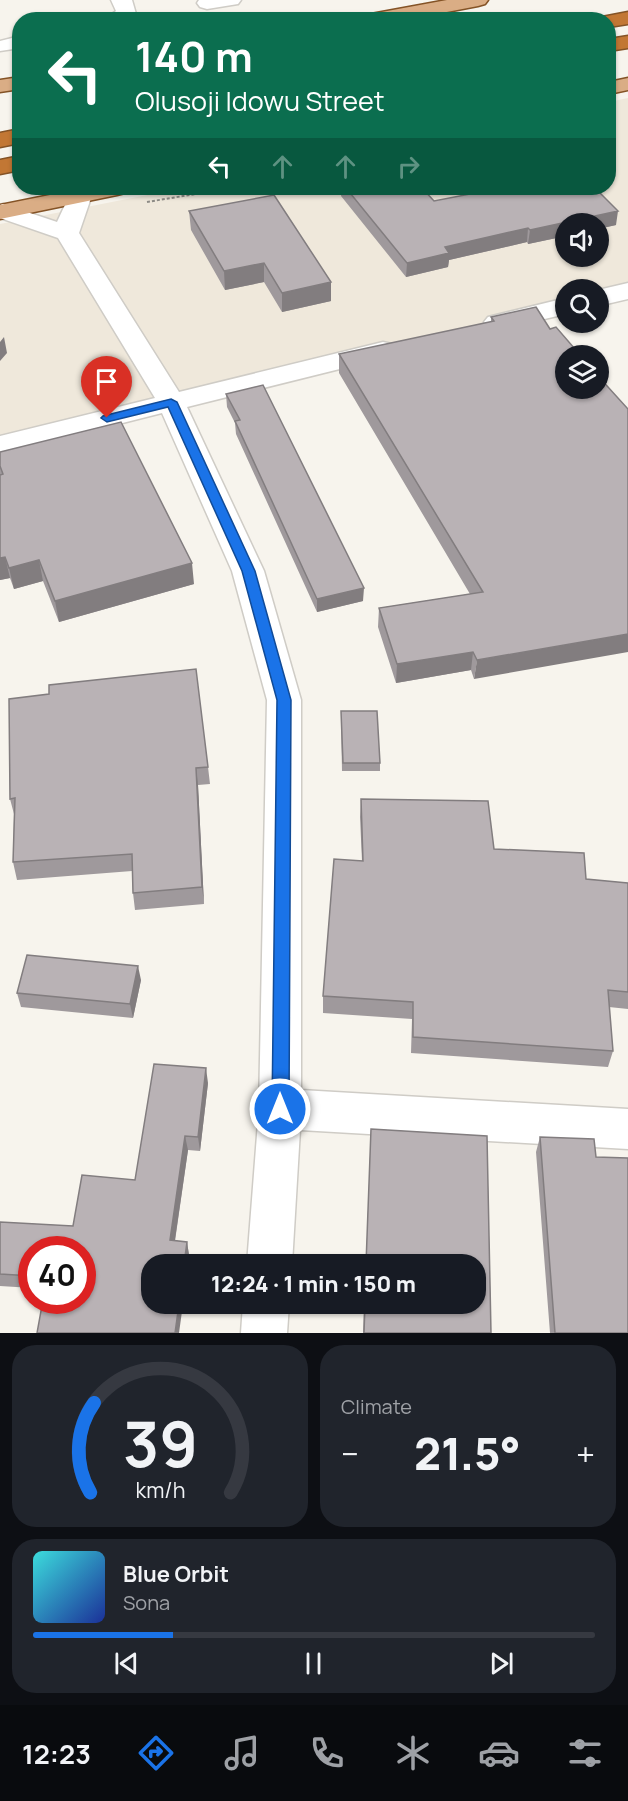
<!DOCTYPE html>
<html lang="en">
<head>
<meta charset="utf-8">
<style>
	:root { --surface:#171b24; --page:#20242c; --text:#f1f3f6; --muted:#9ea1a6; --line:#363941; --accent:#1a73e8 }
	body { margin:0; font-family:Manrope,sans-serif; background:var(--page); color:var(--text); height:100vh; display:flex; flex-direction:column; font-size:22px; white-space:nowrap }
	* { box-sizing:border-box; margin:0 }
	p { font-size:20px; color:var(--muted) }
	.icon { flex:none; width:33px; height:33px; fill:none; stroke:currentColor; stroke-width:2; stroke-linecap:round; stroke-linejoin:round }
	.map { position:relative; height:1333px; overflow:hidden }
	.side { display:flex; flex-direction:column; gap:12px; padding:12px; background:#0d0f14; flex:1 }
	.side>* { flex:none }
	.hud { position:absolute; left:12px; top:12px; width:604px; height:183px; border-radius:24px; box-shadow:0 2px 4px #0004; background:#0b6e4f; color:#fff; overflow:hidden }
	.controls { position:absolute; left:555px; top:213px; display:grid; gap:12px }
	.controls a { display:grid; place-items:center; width:54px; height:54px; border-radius:50%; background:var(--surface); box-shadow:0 2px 4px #0004; font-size:30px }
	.speed { position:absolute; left:18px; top:1236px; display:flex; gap:12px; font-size:30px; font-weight:700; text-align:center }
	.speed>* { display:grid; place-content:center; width:78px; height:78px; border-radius:50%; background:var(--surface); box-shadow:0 2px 4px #0004; line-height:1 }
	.speed .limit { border:9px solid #d22; background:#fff; color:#111 }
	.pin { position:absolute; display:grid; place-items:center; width:51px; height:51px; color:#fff; margin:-62px -26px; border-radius:50% 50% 50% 0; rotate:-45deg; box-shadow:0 0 6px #0007 }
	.pin .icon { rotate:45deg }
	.me { position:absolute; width:66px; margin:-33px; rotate:0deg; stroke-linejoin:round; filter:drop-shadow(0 0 4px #0008) }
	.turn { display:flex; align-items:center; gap:21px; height:126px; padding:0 24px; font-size:27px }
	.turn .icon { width:78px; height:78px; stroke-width:2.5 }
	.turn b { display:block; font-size:42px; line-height:51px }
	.lanes { display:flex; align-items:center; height:57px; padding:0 24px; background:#0003; justify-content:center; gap:30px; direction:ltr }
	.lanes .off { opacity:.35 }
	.big { font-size:45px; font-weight:800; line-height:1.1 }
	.side .card { flex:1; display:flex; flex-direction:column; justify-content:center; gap:9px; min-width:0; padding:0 21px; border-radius:24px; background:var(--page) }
	.side .dial { align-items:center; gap:0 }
	.dial svg { height:156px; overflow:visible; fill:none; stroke:var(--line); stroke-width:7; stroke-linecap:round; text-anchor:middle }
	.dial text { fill:var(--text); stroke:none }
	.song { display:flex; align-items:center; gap:18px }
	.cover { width:72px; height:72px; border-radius:9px; background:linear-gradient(135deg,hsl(180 70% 55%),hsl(230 70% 35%)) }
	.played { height:6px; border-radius:3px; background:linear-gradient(90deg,var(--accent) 25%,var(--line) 25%) }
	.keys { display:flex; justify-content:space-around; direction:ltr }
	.heat { display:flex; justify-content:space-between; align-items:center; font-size:33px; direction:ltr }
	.side .tiles { flex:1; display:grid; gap:12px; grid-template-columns:1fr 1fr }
	.card:last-child { grid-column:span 2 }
	.trip { position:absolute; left:141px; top:1254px; width:345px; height:60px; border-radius:24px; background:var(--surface); box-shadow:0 2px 4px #0004; font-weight:800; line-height:60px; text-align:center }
	.dock { display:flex; height:96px; justify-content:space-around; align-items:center; background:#090b0e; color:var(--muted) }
	.dock .icon { width:42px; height:42px }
	.dock .on { color:var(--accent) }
	.dock b { font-size:27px; color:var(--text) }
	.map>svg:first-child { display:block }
	.built { fill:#efe8db; fill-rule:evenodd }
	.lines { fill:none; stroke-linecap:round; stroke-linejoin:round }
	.minor-casing { stroke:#cfccc6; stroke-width:3 }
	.major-casing { stroke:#845326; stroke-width:3 }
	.highway-casing { stroke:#845326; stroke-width:3 }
	.path { stroke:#8e8c87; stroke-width:2; stroke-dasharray:3 2; stroke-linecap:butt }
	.minor { fill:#fff; fill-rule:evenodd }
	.major { fill:#daad85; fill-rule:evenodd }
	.highway { fill:#c27734; fill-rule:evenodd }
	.wall { fill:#9f999c }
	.shaded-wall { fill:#827d7f }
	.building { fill:#b9b2b5; stroke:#827d7f; stroke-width:1.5 }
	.route { fill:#1a73e8; stroke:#114b97; stroke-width:1.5 }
</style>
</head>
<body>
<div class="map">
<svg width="628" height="1333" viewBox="0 0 628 1333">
	<rect width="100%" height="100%" fill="#f7f4ed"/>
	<path class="built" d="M628,98V296L599,303L598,290H566L565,311L0,451V224L183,188H609V102ZM566,224H598V256H566Z"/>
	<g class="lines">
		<defs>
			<path id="minor" d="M111,0H132L136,14L133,18L104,20L116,11Z
				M199,0H241L238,4L207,9L200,7L197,3Z
				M20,36V48L0,51V41Z
				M80,188L88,190L92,195L79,233L179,392L383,342L392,344L396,350L392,356L187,407L264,571L301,700V1090L628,1109V1149L300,1130L292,1264H247L259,1109L267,700L232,571L162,413L0,454V436L155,398L58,238L0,218V205L3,204L57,222L72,190Z
				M628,283V299L598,306V290Z
				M566,298V314L497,330L488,327L484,322L488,317Z
				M243,1304H289L287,1333H241Z"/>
			<path id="major" d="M447,0H488L485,4L478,6L405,20H362L364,16L371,14Z
				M20,77V89L0,92V80Z
				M628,78V90L609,94V82Z
				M85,188H129L125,193L117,195L0,219V205Z"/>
			<path id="highway" d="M628,12V24L609,27V20H600L602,17Z
				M628,36V48L609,51V39Z
				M20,129V143L0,147V133Z
				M20,156V170L0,174V160Z"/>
		</defs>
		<use href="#minor" class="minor-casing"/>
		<use href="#major" class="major-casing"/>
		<use href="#highway" class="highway-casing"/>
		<path class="path" d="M147,202L232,188"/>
		<use href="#minor" class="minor"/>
		<use href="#major" class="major"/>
		<use href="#highway" class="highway"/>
	</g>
	<path class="wall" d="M342,188H422L434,201L616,225L598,229V224H566V236L528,244L527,242L449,260L448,267L406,277L341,196Z
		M189,211L331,301L282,312L264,282L225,290L191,230Z
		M536,307L474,679L471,670L396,683L378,627L379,608L470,594L339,373V354L491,322V317Z
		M226,394L363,601L317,612L236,434L235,423L227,407Z
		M0,452L194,584L59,622L43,581L14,589L10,578L0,580Z
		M9,699L208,767L210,784L198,785L204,904L135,910L133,893L132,871L17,880L13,862L14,814L10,799Z
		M341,720L380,763V771H342Z
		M361,799L494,849L586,879L628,883V1009L609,1007L613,1051L608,1067L411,1053L412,1019L323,1013V996L362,861L360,817Z
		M141,980L133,1018L21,1007L17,993Z
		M208,1083L200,1151L188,1150L175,1241L187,1242L189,1255L82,1300L32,1250V1288L0,1286V1222L73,1226L135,1180Z
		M371,1129L487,1136L491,1333H363L364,1304H476V1264H366Z
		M540,1137L596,1157L628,1333H550L536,1152Z"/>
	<path class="shaded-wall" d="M618,211L616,225L598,229V224H566V236L528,244L530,230Z
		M528,228L527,242L449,260L448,267L406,277L407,263L445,247Z
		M264,263V282L225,290L224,271Z
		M331,282V301L282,312V293Z
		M4,337L7,353L0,361V342Z
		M5,557L10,578L0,580V558Z
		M39,560L43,581L14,589L9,568Z
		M192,563L194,584L59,622L55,601Z
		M364,588L363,601L317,612V599Z
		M628,634V652L474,679L477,660Z
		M473,652L471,670L396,683L397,664Z
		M196,768L198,785L204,904L202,887Z
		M138,966L141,980L133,1018L130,1004Z
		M206,1068L208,1083L200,1151L198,1137Z
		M185,1136L188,1150L173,1253L170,1240Z
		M187,1242L189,1255L188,1264H184Z
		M179,1304H183L179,1333H175Z"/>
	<path class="building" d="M346,188H422L434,201L501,188H595L618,211L530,230L528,228L445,247L449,253L407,263Z
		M274,195L331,282L282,293L264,263L224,271L189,211Z
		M536,307L550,329L556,327L581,356H566V388H598V376L628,409V634L477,660L473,652L397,664L379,608L483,592L339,354L494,321L491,317Z
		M263,385L364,588L317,599L235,421L240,420L226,394Z
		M121,422L192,563L55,601L39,560L9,568L5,557L0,558V475L3,474L0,466V452Z
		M196,669L208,767L196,768L202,887L133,893L132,854L13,862L15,798L10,799L9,699L49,694V685Z
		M341,711H377L380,763H343Z
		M361,799L488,801L494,849L584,853L586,879L628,883V992L608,990L613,1051L413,1037V1002L323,996L334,859L363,861Z
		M27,955L138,966L130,1004L17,993Z
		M154,1064L206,1068L198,1137L185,1136L170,1240L187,1242L184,1264H152V1304H179L175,1333H37L43,1300H82V1250H32V1276L0,1274V1222L73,1226L82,1175L135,1180Z
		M371,1129L487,1136L491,1333H364L365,1304H476V1264H366Z
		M540,1137L594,1139L596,1157L628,1158V1333H555Z"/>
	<path class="route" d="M171,399L177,402L255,571L291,700L289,1109L287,1115L280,1118L274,1115L272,1109L277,700L242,571L168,407L107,422L101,418L103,416Z"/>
</svg>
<div class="controls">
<a><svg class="icon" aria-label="sound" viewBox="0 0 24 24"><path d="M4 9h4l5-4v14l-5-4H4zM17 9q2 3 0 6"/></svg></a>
<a><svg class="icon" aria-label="search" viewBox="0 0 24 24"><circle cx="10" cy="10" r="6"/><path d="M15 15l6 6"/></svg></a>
<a><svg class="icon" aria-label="layers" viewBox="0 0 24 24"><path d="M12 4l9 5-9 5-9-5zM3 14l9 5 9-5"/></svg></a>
</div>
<div class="speed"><div class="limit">40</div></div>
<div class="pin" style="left:107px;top:418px;background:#d93025"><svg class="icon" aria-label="arrive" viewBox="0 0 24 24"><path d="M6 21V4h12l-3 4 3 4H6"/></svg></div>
<svg class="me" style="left:280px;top:1109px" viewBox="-20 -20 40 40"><circle r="17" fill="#1a73e8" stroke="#fff" stroke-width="3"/><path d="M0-11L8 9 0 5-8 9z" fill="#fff"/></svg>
<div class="trip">12:24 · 1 min · 150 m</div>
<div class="hud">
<div class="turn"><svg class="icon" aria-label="left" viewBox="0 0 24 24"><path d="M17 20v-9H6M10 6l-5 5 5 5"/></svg><div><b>140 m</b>Olusoji Idowu Street</div></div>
<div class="lanes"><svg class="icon" aria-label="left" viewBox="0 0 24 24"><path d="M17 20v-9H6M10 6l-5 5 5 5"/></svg><svg class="icon off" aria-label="ahead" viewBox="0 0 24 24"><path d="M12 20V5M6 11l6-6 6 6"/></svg><svg class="icon off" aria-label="ahead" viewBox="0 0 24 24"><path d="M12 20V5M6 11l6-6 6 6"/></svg><svg class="icon off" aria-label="right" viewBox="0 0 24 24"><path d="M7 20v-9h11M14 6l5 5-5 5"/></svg></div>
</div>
</div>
<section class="side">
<div class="tiles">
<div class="card dial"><svg viewBox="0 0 100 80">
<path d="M14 69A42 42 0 1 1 86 69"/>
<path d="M14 69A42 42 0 0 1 16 23" stroke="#1a73e8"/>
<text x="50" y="56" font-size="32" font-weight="700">39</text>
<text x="50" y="72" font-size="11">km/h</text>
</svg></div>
<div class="card"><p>Climate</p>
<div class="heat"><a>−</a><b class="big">21.5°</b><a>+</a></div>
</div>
<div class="card">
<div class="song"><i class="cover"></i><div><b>Blue Orbit</b><p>Sona</p></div></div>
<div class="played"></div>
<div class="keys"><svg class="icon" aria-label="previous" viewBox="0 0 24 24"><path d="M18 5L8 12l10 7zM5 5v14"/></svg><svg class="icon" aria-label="pause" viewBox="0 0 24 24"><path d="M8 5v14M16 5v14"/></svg><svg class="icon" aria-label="next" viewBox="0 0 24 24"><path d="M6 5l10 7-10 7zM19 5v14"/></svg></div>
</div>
</div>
</section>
<nav class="dock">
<b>12:23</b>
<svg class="icon on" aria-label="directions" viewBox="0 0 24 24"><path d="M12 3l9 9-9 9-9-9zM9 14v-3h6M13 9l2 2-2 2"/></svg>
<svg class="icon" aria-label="music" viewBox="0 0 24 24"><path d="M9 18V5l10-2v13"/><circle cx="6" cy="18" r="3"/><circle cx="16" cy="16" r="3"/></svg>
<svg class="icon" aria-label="phone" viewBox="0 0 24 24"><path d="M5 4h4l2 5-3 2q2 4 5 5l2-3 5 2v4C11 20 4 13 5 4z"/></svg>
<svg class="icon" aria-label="climate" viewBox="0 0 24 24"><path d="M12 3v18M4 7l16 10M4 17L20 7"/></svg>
<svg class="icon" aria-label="car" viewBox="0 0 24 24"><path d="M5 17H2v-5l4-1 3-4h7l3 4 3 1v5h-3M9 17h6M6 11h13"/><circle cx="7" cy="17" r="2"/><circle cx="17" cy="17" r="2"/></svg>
<svg class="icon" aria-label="filters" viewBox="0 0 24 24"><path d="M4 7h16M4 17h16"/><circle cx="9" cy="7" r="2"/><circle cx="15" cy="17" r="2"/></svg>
</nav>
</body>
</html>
